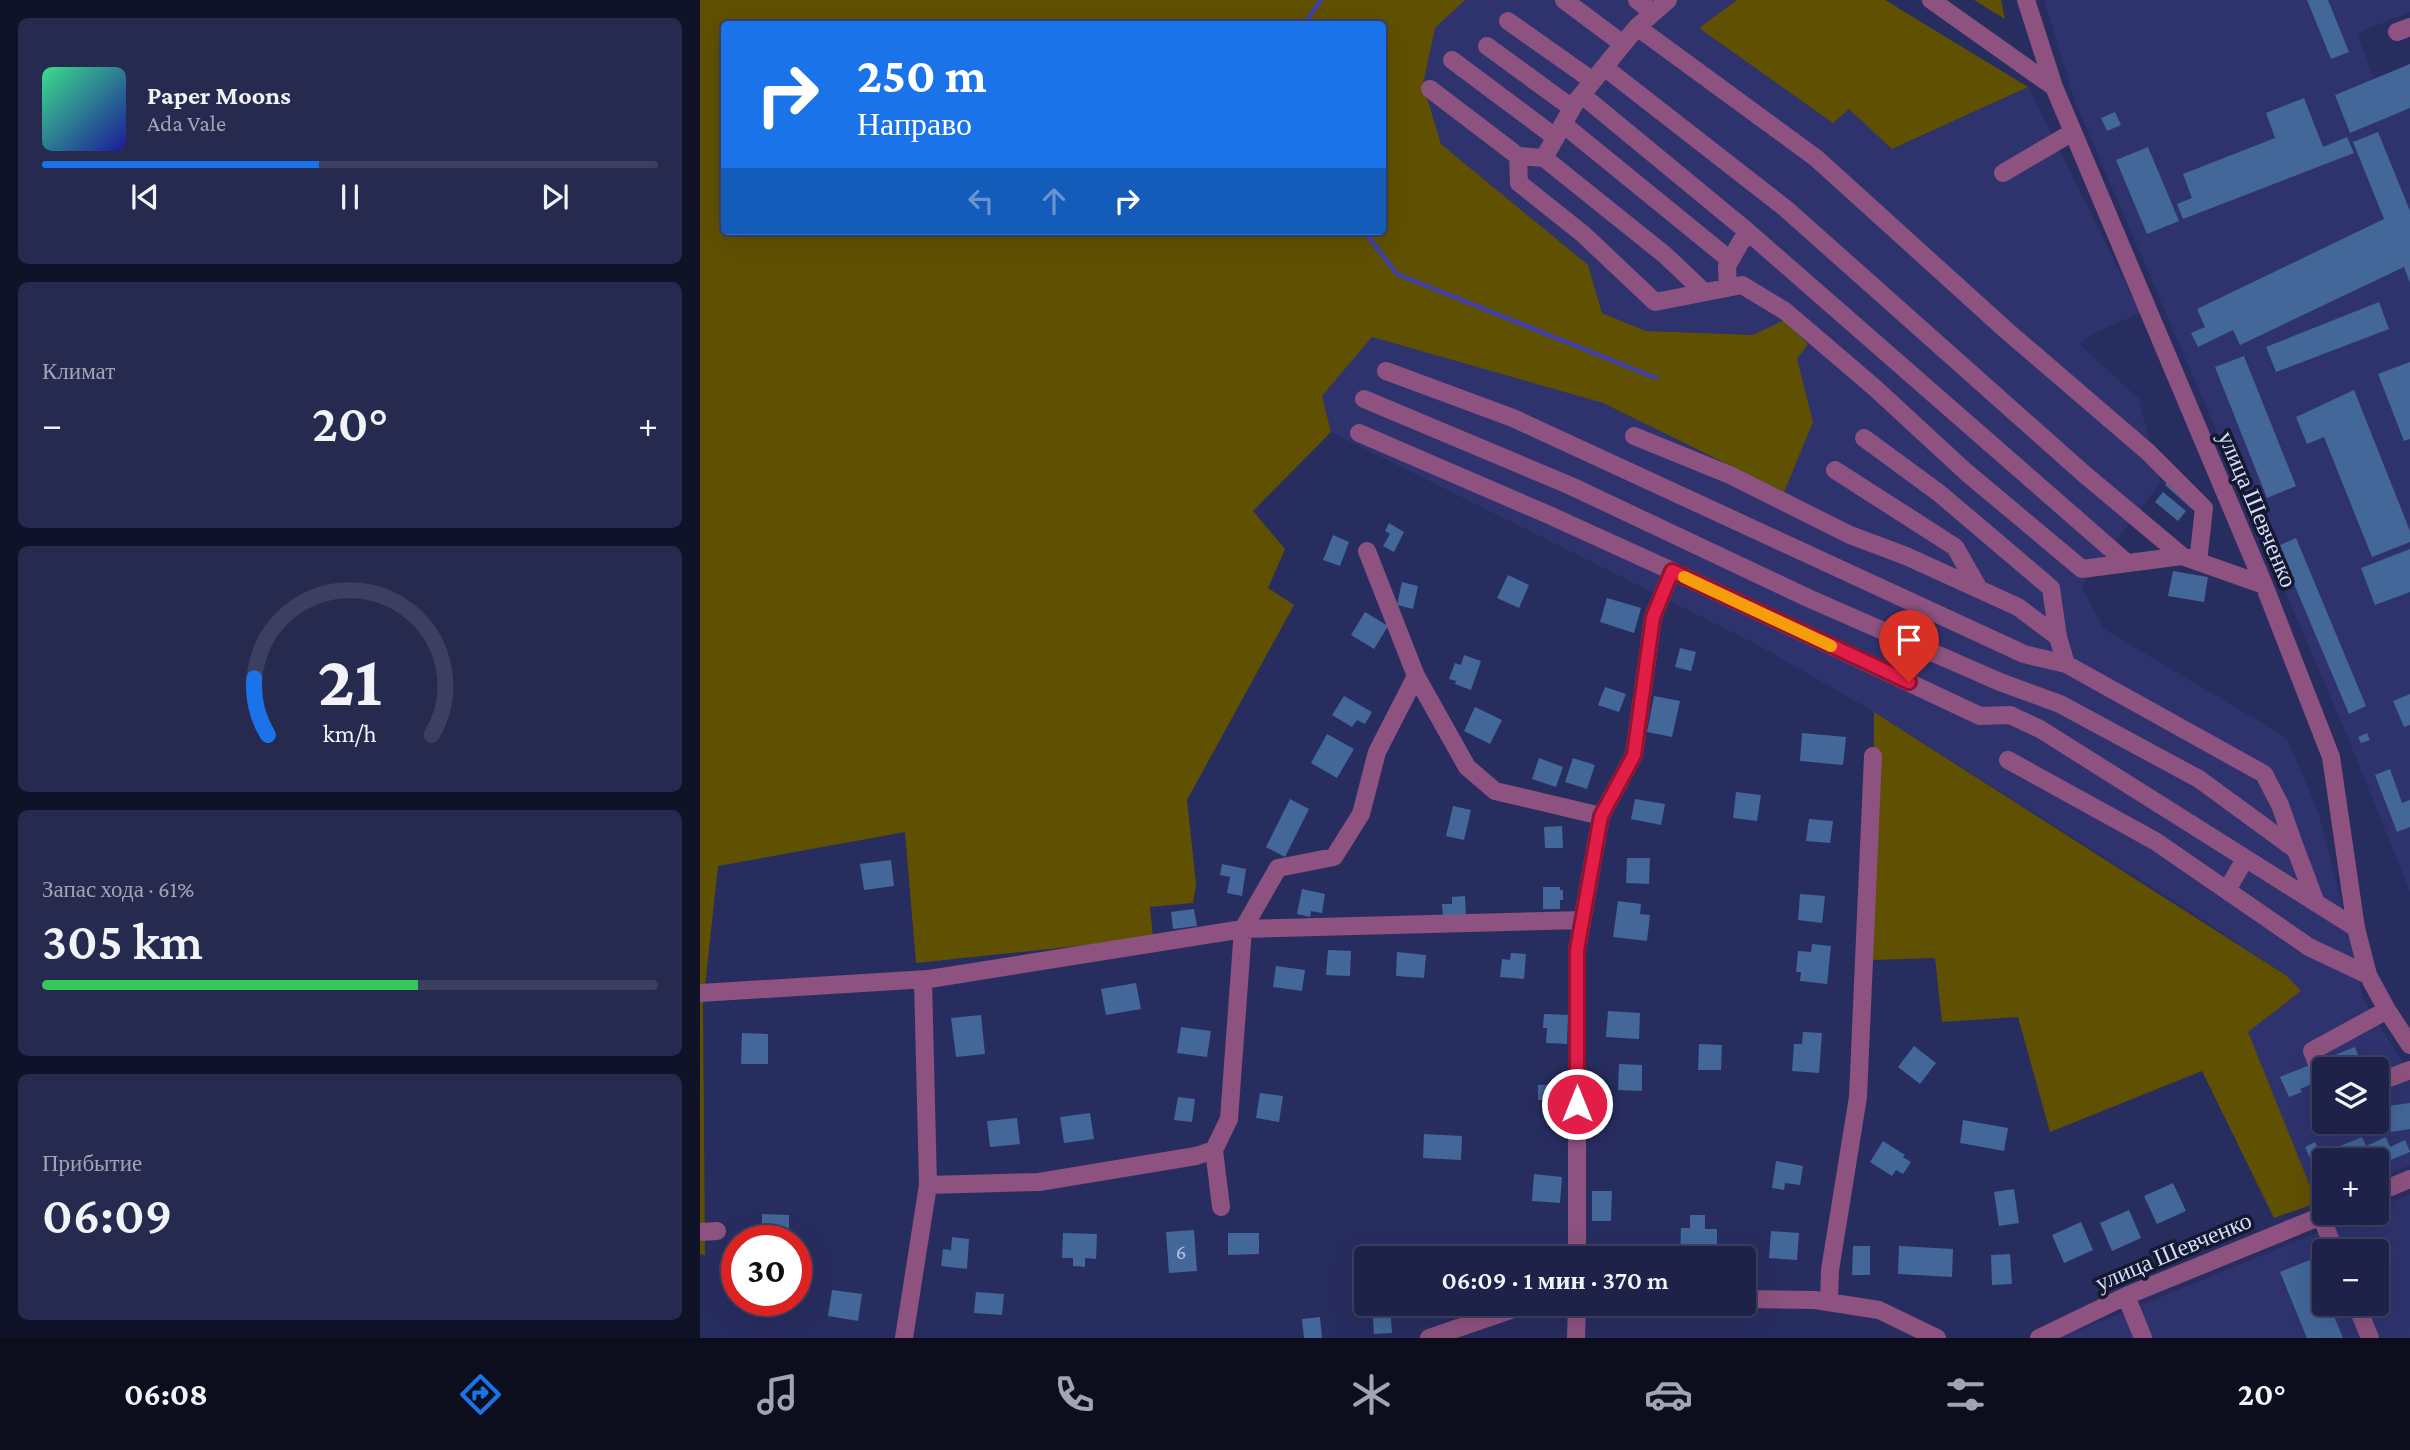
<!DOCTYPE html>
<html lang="ru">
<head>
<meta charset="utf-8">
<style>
	:root { --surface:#1e2248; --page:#262a4f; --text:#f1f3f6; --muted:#a1a4b4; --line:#3c3f60; --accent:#1a73e8 }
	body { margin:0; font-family:"Crimson Pro",serif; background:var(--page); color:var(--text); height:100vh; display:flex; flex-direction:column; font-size:26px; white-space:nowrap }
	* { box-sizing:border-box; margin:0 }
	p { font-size:23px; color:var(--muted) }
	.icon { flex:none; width:38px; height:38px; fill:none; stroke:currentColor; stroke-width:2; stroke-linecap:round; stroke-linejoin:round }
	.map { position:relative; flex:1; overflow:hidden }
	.side { display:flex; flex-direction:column; gap:18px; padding:18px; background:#101328; width:700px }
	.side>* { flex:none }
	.banner { position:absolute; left:21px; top:21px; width:665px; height:214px; border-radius:7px; box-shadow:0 7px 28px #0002,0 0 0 2px var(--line); background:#1a73e8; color:#fff; overflow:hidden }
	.tools { position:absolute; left:1612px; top:1057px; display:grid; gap:14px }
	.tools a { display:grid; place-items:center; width:77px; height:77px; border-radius:7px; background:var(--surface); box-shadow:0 7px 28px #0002,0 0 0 2px var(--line); font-size:35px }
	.speed { position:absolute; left:21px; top:1225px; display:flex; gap:14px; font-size:35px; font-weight:700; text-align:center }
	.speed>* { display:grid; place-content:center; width:91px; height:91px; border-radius:50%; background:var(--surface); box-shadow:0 7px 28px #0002,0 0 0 2px var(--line); line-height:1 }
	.speed .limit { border:10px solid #d22; background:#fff; color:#111 }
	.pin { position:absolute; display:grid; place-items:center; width:60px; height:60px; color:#fff; margin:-72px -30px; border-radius:50% 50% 50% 0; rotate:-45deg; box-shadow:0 0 7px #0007 }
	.pin .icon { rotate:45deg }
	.me { position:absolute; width:77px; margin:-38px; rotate:0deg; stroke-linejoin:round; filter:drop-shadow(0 0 5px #0008) }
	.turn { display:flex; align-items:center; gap:24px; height:147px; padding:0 21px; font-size:32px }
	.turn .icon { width:91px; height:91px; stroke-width:2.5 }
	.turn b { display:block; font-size:49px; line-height:60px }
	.lanes { display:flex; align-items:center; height:66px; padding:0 21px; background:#0003; justify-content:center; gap:35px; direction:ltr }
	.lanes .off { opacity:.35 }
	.big { font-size:52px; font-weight:600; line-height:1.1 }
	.side .tile { flex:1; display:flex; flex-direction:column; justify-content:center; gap:10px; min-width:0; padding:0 24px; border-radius:10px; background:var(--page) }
	.side .dial { align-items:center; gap:0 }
	.dial svg { height:182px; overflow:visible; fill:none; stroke:var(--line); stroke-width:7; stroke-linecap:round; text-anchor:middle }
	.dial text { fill:var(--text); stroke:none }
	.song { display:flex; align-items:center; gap:21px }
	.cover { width:84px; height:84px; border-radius:10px; background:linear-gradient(135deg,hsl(150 70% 55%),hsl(240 70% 35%)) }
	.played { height:7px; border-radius:4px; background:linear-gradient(90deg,var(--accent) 45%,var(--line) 45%) }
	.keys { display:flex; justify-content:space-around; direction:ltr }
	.heat { display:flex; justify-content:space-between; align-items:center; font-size:38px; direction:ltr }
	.charge { height:10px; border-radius:5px; background:linear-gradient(90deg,#34c759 61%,var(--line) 0) }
	.trip { position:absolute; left:654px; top:1246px; width:402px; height:70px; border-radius:7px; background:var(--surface); box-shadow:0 7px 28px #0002,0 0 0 2px var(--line); font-weight:600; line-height:70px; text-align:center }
	.dock { display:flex; height:112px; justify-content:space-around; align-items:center; background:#0c0e1d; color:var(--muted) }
	.dock .icon { width:49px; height:49px }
	.dock .selected { color:var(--accent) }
	.dock b { font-size:32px; color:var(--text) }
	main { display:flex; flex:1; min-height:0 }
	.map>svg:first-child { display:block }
	.built { fill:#2e336e; fill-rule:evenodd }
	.green { fill:#5f5002; fill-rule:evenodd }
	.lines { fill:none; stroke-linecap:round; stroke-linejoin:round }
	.stream { stroke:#3f41a8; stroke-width:4.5 }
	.building { fill:#426798 }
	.minor { stroke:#8d527f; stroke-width:18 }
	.route-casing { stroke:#92132f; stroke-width:18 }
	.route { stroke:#e11d48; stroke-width:12 }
	.slow { stroke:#f59e0b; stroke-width:12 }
	.labels { text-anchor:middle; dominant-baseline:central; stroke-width:7; stroke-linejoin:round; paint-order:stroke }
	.number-label { font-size:21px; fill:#b0bfe3 }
	.street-label { font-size:24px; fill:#d5dcfc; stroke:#151930 }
</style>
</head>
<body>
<main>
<section class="side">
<div class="tile">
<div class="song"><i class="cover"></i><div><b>Paper Moons</b><p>Ada Vale</p></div></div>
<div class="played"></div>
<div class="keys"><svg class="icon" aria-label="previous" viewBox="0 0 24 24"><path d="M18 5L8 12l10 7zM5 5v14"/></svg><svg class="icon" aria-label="pause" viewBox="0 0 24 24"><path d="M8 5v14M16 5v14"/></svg><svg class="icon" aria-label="next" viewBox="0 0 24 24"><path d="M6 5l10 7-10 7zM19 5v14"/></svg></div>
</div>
<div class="tile"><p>Климат</p>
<div class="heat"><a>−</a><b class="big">20°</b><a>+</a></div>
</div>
<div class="tile dial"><svg viewBox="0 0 100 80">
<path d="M14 69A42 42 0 1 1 86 69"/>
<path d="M14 69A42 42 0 0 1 8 44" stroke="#1a73e8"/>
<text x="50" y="56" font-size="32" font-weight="700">21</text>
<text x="50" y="72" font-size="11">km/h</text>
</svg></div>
<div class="tile"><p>Запас хода · 61%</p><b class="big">305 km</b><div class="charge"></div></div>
<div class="tile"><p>Прибытие</p><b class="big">06:09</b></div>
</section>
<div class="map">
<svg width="1710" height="1338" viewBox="0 0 1710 1338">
	<rect width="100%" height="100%" fill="#282d60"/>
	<path class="built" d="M765,0H1037L999,28L1148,109L1204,144L1328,87L1440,313L1390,335L1380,345L1438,398L1461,482L1381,587L1404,629L1587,738L1619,814L1658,971L1662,997L1710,1074V1165L1677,1179L1676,1160H1624V1200L1617,1203L1547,1032L1601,991L1587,976L1490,911L1174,712L1058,645L631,432L622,396L672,337L903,403L1083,492L1113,423L1097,359L1054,335L946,331L902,313L888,265L741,144L723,84L735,28ZM1624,1069H1676V1122H1624Z
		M1344,0H1710V12L1657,33L1674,79L1710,64V892L1651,745L1375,101Z
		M1710,1194V1338H1361L1665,1213H1676L1677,1208ZM1624,1251H1676V1304H1624Z"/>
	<path class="green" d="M0,0H765L735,28L723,84L741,144L888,265L902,313L946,331L1053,335L1084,320L1108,344L1097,359L1113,422L1084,492L903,403L672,337L622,396L631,432L553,511L585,549L568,588L594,605L487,800L496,884L493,903L450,907L453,938L216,963L205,832L18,866L3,1005L5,1255L0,1254ZM24,24H682V231H24Z
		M1037,0H1185L1328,87L1192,149L1149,109L1133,123L999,28Z
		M1274,0H1301L1305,19Z
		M1174,712L1587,976L1601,991L1548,1032L1617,1203L1574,1218L1502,1071L1350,1132L1318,1017L1242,1022L1235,958L1172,960Z"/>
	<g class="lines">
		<path class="stream" d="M604,24L621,0
			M664,231L697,274L956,378"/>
	</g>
	<path class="building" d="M1607,0H1628L1649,52L1631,59Z
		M1710,64V108L1650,133L1635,95Z
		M1604,98L1623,147L1647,137L1654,153L1483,219L1477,204L1492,198L1483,174L1575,138L1566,113Z
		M1415,112L1421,125L1407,131L1401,118Z
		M1678,132L1710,211V283L1704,267L1540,345L1533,330L1498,347L1491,333L1505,327L1497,309L1684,219L1653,142Z
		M1448,147L1479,221L1447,234L1416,160Z
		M1679,302L1689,329L1576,372L1566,347Z
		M1544,356L1596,486L1567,498L1515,367Z
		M1710,362V439L1704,441L1678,374Z
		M1654,390L1710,531V542L1672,557L1624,437L1607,444L1596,417Z
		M1471,478L1498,503L1492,509L1465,485Z
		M1463,492L1486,511L1478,521L1455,502Z
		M689,523L704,532L694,552L683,546L690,534L685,531Z
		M633,535L649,542L640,566L623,560Z
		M1596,538L1666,706L1649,714L1578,546Z
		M1710,549V592L1675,605L1661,568Z
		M1473,571L1508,577L1504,602L1468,596Z
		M808,575L829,585L819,608L797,598Z
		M702,582L718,586L713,609L697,605Z
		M907,598L941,608L934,633L900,622Z
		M665,612L688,626L674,649L651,635Z
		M980,648L996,652L991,671L975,667Z
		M764,655L781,661L771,690L755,684L756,681L749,679L755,663L761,665Z
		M905,687L926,694L919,712L898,705Z
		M1710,694V725L1704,727L1693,701Z
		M644,696L672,712L665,724L657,720L652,727L632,715Z
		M954,696L980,701L972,737L947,732Z
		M775,707L802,720L790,744L764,731Z
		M1102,733L1146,737L1143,765L1100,761Z
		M1667,733L1670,740L1661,743L1658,737Z
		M627,734L654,749L637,778L611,763Z
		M839,758L863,767L856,787L832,779Z
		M873,758L895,765L887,789L865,782Z
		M1690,769L1702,803L1710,800V827L1697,832L1675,775Z
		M1036,792L1061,795L1057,821L1033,818Z
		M590,799L609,809L585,857L566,847Z
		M935,799L965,804L961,825L931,819Z
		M753,806L771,810L764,840L746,836Z
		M1109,819L1133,821L1130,843L1106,841Z
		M862,826L863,848H845L844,827Z
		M927,858H950L949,884L926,883Z
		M191,860L194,886L164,890L160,864Z
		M522,864L546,869L542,896L527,893L530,877L520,875Z
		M843,887H860V890H863V900H860V909H843Z
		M602,889L625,894L622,913L611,911L610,917L597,914Z
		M1100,894L1125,896L1122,923L1098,920Z
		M765,896L766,917L743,918L742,904H752V897Z
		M918,901L941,904L940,914L950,915L947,941L913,937Z
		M494,909L497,926L473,929L471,912Z
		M1112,944L1131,946L1127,984L1100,981L1101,972H1096L1098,951L1111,952Z
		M628,950L651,951L650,976L626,975Z
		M697,952L726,955L724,978L696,976Z
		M811,953L826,954L824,979L800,977L802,959L810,960Z
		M576,966L605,970L602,991L573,987Z
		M436,983L441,1009L406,1015L401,989Z
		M908,1011L940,1013L939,1039L906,1037Z
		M844,1014L868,1015L867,1044L846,1043L847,1028H843Z
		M281,1015L285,1054L256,1057L251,1018Z
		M481,1027L511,1031L507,1057L477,1053Z
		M1103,1032L1122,1033L1119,1073L1092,1071L1094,1044H1102Z
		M42,1033L68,1034V1064H41Z
		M999,1044L1022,1045L1021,1070H998Z
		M1214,1046L1236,1063L1220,1084L1198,1067Z
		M1655,1047L1661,1063L1648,1069H1624V1079L1600,1089L1602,1092L1589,1097L1580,1077Z
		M919,1064L942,1065V1091L918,1090Z
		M863,1084V1100H838V1085Z
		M560,1093L583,1096L579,1122L556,1118Z
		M478,1097L495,1099L492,1122L474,1120Z
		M1710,1103V1129L1691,1132L1688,1106Z
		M390,1113L394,1139L364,1143L360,1117Z
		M317,1118L320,1144L290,1147L287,1121Z
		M1263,1120L1308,1128L1304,1151L1260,1143Z
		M724,1134L762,1136L761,1160L723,1158Z
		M1662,1137L1666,1146L1686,1137L1690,1147L1705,1140L1710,1152L1676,1166V1160H1638L1633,1149Z
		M1183,1141L1205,1155L1203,1157L1211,1162L1203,1174L1196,1170L1192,1176L1170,1162Z
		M1615,1142L1624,1161V1173L1618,1176L1605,1147Z
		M1076,1161L1103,1166L1100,1185L1085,1183L1084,1190L1072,1188Z
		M834,1174L862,1177L860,1203L832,1201Z
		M1473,1183L1486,1211L1457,1224L1444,1196Z
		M1314,1189L1319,1223L1299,1226L1294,1192Z
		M892,1191H912L911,1221H892Z
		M1429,1210L1441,1238L1412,1251L1400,1223Z
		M62,1214L89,1215V1241H62Z
		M990,1215H1005V1229H1017V1258H980L981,1228H990Z
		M1381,1222L1393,1250L1364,1263L1352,1235Z
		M494,1230L497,1271L469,1273L466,1232Z
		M1071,1231L1099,1233L1097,1260L1069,1258Z
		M363,1233L397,1234L396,1259L385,1258V1267L373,1266V1258H362Z
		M528,1233H559V1254L528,1255Z
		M252,1237L269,1239L267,1269L241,1266L243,1249L251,1250Z
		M1153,1246H1170V1275H1152Z
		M1199,1246L1253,1249L1252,1277L1198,1274Z
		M1310,1254L1312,1284L1292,1285L1291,1255Z
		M1610,1260L1624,1293V1304H1629L1643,1338H1607L1580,1272Z
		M132,1290L162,1294L158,1321L128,1316Z
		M276,1292L304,1294L302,1315L274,1313Z
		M35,1300H65L64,1310L34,1306Z
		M672,1304H690L692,1333L674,1334Z
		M620,1317L622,1338H604L602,1319Z"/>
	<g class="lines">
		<path class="minor" d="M864,0L923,44
			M937,0L953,12
			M1231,0L1354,87
			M1326,0L1354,87L1564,585L1631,757L1656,928L1668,975L1687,1010L1710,1045
			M808,21L893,81
			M937,27L1116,158L1307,331L1448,452L1504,508L1498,562
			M1697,32L1710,27
			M787,46L872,108
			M752,60L855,137
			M904,67L1085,208L1383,473L1482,556
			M730,89L818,156L844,158L965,255L1004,292
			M882,95L1047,231L1027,266L1028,288
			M863,124L1030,260
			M818,156L819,183L883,234L955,302L1042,285L1085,311L1175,388L1266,472L1382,569L1482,556L1564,585
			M844,158L875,103L937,27L968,0
			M1303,173L1373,132
			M1047,231L1427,563
			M686,371L813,418L1324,654L1366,664L1564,774L1580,805L1596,850
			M664,399L871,486L1108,598L1300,682L1360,704L1499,779L1596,850L1616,903
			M659,433L849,515L972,571
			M934,436L1030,475L1150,535L1206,556L1318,607L1358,637L1366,664
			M1164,438L1239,493L1351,588L1358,637
			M1135,470L1255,547L1279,589
			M667,551L716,676L767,767L795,791L901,816
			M1308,760L1455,841L1609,947L1668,975
			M1527,890L1545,859
			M0,993L228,979
			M1624,1080L1612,1051L1687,1010
			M1676,1083L1710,1070
			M514,1150L521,1207
			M228,1185L223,980L543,929L882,920
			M1676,1193L1710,1179
			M1621,1216L1635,1251
			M0,1232L17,1231
			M877,1258V950L901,816L934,755L953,617L972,571L1280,716L1310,715L1340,729L1656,928
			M1426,1296L1443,1338
			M1045,1299L1115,1300L1179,1310L1237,1338
			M1129,1302L1130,1270L1158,1097L1173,756
			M1656,1304L1670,1338
			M204,1338L228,1185L339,1182L496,1156L514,1150L529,1119L543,929L578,868L634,857L661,814L677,752L716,676
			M729,1338L828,1304
			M876,1338L877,1304
			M1339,1338L1426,1296L1629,1213"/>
	</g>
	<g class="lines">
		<defs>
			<path id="route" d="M877,1104V950L901,816L934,755L953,617L972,571L1209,682"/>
		</defs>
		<use href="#route" class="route-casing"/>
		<use href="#route" class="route"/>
		<path class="slow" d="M984,577L1131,646"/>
	</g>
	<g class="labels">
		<g class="number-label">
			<text x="481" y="1252">6</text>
		</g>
		<g class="street-label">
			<text transform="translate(1558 509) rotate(67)">улица Шевченко</text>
			<text transform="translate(1473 1251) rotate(-23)">улица Шевченко</text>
		</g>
	</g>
</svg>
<div class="tools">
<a><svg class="icon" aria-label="layers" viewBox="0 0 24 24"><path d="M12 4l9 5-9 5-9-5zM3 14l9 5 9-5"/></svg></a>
<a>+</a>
<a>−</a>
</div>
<div class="speed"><div class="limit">30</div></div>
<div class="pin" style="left:1209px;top:682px;background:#d93025"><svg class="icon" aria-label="arrive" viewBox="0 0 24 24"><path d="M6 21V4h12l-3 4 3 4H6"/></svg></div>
<svg class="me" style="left:877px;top:1104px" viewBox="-20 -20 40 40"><circle r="17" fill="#e11d48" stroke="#fff" stroke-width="3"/><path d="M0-11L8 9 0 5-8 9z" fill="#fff"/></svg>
<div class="trip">06:09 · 1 мин · 370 m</div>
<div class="banner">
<div class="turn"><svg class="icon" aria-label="right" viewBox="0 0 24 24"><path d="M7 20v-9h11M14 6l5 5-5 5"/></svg><div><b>250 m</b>Направо</div></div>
<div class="lanes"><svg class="icon off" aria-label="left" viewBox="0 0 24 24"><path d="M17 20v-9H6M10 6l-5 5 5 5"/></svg><svg class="icon off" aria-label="ahead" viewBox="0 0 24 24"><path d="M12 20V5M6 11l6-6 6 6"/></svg><svg class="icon" aria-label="right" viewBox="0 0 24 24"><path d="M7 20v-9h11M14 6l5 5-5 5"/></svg></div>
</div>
</div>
</main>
<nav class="dock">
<b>06:08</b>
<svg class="icon selected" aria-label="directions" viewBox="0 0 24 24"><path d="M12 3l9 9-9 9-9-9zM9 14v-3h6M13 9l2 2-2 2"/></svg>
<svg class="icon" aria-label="music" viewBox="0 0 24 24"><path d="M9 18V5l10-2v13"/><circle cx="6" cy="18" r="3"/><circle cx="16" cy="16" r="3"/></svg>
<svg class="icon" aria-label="phone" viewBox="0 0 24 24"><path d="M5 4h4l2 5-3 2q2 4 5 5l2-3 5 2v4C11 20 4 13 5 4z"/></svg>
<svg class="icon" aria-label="climate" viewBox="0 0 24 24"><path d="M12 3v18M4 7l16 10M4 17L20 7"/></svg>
<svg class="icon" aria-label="car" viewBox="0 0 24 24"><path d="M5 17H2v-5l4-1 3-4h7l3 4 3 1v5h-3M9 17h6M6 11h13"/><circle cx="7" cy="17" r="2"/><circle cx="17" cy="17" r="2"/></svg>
<svg class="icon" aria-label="filters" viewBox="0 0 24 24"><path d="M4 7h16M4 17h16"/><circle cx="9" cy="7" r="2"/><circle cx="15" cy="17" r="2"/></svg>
<b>20°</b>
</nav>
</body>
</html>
